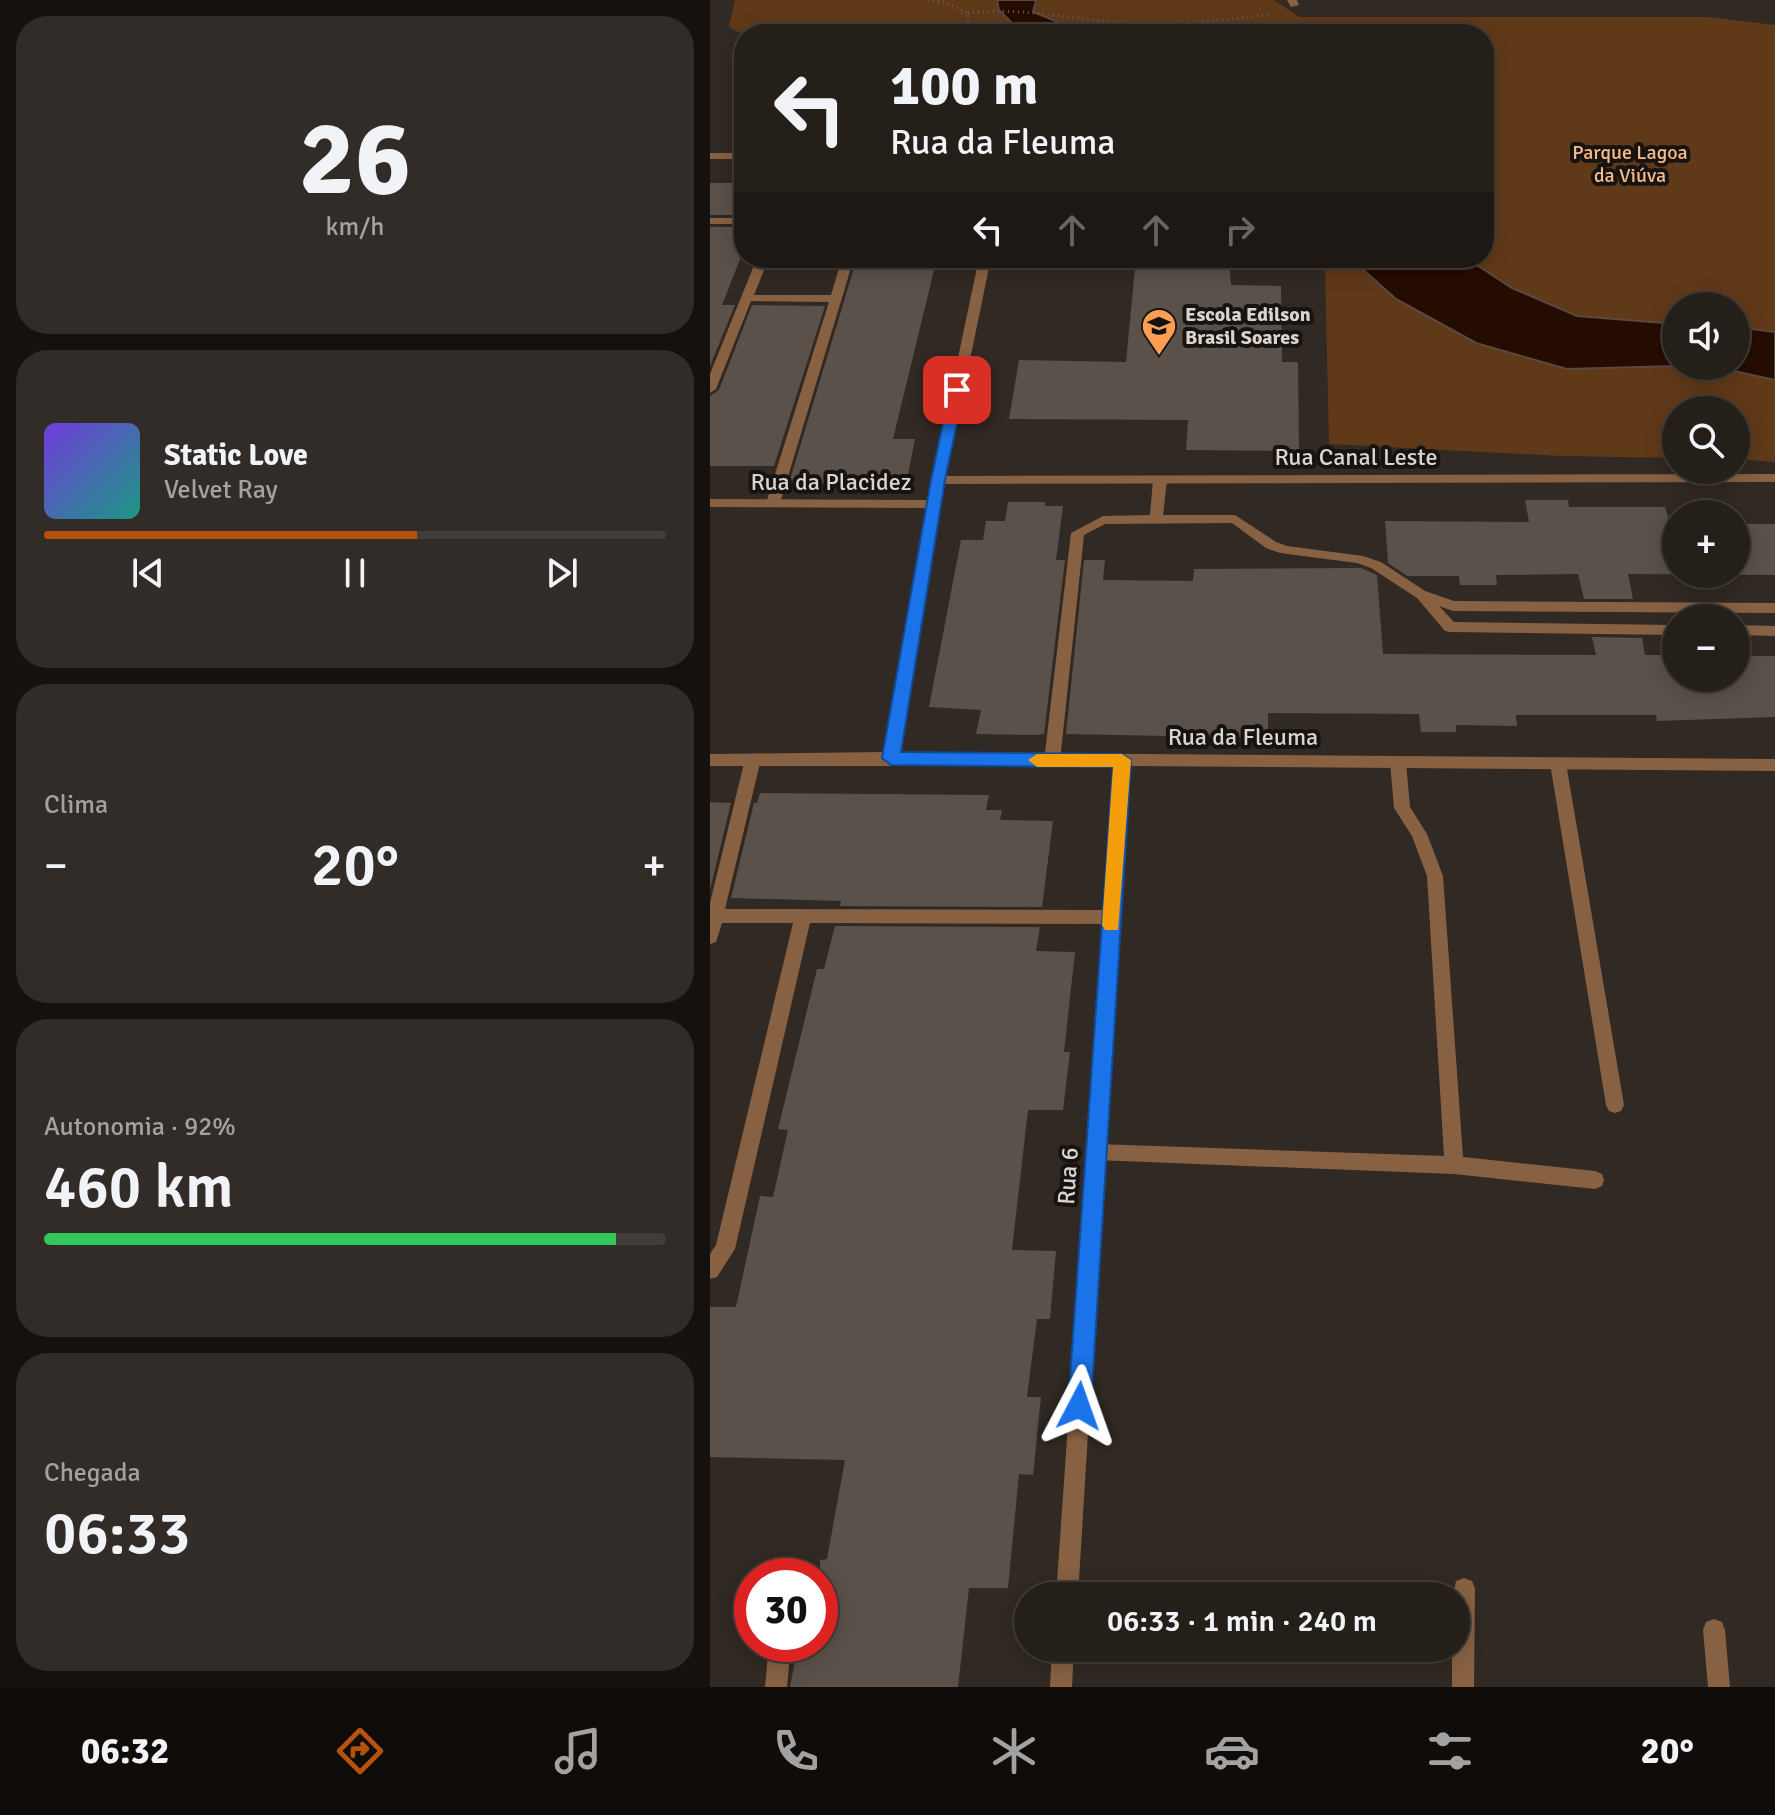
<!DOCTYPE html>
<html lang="pt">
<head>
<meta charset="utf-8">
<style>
	:root { --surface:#251f1a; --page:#312c27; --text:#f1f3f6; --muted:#a3a2a2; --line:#423d39; --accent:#b45309 }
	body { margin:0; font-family:Signika,sans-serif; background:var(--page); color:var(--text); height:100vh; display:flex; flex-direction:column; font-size:30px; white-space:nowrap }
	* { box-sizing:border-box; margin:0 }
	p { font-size:26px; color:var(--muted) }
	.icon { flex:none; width:44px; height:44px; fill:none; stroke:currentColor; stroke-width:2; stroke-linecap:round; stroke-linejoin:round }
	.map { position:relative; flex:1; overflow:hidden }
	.drawer { display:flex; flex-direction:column; gap:16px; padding:16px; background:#14110e; width:710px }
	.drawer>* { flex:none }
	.banner { position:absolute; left:24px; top:24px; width:760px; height:244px; border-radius:32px; box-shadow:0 4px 20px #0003,0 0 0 2px var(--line); background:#251f1a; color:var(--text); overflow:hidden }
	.controls { position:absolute; left:952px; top:292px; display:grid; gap:16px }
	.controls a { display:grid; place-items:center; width:88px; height:88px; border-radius:50%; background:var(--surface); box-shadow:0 4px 20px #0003,0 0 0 2px var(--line); font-size:40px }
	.speed { position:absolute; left:24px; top:1558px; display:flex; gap:16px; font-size:40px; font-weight:700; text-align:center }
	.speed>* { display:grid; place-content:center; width:104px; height:104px; border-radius:50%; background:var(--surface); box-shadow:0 4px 20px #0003,0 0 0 2px var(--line); line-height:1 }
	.speed .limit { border:12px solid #d22; background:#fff; color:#111 }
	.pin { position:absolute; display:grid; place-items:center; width:68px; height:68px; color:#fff; margin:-34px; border-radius:16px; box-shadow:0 4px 12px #0006 }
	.me { position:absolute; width:88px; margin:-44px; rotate:4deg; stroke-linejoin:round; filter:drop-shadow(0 0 6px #0008) }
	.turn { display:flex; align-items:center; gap:28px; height:168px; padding:0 24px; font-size:36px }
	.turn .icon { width:104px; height:104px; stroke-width:2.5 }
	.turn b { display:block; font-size:56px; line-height:68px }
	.lanes { display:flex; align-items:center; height:76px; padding:0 24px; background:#0003; justify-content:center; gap:40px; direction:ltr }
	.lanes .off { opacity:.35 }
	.big { font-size:60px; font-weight:600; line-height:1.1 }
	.drawer .tile { flex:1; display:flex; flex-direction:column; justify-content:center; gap:12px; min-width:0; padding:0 28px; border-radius:32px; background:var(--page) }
	.drawer .dial { align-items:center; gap:0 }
	.dial b { font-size:104px; line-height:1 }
	.song { display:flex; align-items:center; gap:24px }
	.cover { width:96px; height:96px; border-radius:12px; background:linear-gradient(135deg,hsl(260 70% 55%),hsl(170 70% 35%)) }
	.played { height:8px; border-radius:4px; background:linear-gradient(90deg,var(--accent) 60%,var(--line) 60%) }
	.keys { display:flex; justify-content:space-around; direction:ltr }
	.heat { display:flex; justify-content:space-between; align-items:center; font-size:44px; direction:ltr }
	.charge { height:12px; border-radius:6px; background:linear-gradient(90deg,#34c759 92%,var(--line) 0) }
	.trip { position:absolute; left:304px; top:1582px; width:456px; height:80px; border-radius:40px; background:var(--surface); box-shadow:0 4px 20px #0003,0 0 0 2px var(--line); font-weight:600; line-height:80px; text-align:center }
	.tabs { display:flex; height:128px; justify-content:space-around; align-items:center; background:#0f0c0a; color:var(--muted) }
	.tabs .icon { width:56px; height:56px }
	.tabs .active { color:var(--accent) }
	.tabs b { font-size:36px; color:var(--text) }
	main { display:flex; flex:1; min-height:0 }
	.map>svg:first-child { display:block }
	.green { fill:#603919; fill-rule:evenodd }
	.water { fill:#240c00; stroke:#5b483e; stroke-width:2 }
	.building { fill:#5a514a }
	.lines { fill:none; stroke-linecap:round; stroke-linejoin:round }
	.path { stroke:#665f5a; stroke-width:3; stroke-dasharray:1 4; stroke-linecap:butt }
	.lane { fill:#886143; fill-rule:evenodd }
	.street { fill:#886143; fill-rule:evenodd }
	.route { fill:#1a73e8; stroke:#114b97; stroke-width:2 }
	.slow { fill:#f59e0b }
	.labels { text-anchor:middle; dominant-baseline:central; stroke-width:8; stroke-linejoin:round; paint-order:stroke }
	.far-park-label { font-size:20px; fill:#f9bb8c; stroke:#161310 }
	.far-poi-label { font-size:20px; font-weight:bold; fill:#dad4d0; stroke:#161310; text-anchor:start }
	.street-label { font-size:24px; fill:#dad4d0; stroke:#161310 }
</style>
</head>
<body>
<main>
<section class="drawer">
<div class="tile dial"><b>26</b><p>km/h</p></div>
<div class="tile">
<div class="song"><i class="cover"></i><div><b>Static Love</b><p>Velvet Ray</p></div></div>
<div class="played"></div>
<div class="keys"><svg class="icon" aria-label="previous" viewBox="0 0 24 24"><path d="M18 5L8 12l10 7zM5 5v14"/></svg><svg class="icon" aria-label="pause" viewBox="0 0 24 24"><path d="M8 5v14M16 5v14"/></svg><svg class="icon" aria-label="next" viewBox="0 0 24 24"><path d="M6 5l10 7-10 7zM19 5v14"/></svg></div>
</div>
<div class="tile"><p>Clima</p>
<div class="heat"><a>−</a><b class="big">20°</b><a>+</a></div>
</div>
<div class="tile"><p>Autonomia · 92%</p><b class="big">460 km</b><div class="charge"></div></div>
<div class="tile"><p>Chegada</p><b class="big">06:33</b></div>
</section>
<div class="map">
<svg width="1065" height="1687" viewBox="0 0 1065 1687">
	<rect width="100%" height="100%" fill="#312923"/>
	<path class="green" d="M25,0H564L590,17H998L1065,25V462L1026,459V410H966V458L851,456L619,444L615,266L608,258H774V34L34,35L19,27ZM966,306H1026V366H966Z"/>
	<path class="water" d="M287,0H326L323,12L360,27L394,34H313L289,10Z
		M640,258H756L802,288L867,316L966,324V366L857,369L766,343L686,299Z
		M1026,327L1065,332V380L1024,371L966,366H1026Z"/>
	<path class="building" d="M0,183H34V215H0Z
		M0,227H34V249L12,305H25L0,366Z
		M147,258H227L183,439H205L196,484L79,483Z
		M426,258H519L521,285L571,286L572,362H588L589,451L476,450L478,420L299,419L309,360L416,362Z
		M42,305L115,306L64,466H0V396L9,390Z
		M815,500H858L859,507H955L960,523H966V574H1026V524H1065V575L918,574L923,599H874L868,574L786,575L787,585H750L749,576H697L678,563L675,521L819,522Z
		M298,502H335V506H353L346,560H355L334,734L326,735L266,734L271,710L219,707L251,540H273L276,521H295Z
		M374,560H395L393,580L483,581L484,569L651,568L667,575L673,654L886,655L882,637L932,638L935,655H966V678H1026V656H1065V717L947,721L946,715H806L807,726L746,725V732H711L709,714L558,713V738L356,734Z
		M50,793L279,795L276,810H292L290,820L343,821L332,907L130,906L131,901L21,898L44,803H47Z
		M0,802L21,803L0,890Z
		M125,926L330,927L326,951L365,952L354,1052H360L353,1110H318L302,1250L346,1251L340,1319H327L317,1397H331L323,1475L309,1474L298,1588H259L248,1687H80L88,1644H110V1560L117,1559L135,1460L0,1457V1307H26L50,1196L63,1197L78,1130L68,1129L107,969H114Z"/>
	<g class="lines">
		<path class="path" d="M218,0L234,2L258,13V24L282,34
			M258,13C304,7 348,17 394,21C450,26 506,22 561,14"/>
		<path class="lane" d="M0,218H34V224H0Z
			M47,258H59L44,295H121L132,258H144L70,503L63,507L56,503L119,302L41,301L6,389L0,393V374Z
			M450,476L457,480L453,515H525L566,542L577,546L653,556L671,562L715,591L744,601L1065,603V613L743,611L729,606L744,622L966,625V635L740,632L735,631L707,598L661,568L647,563L570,553L556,548L522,523L395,524L374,535L350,761L347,765H337L334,761L361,533L393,516L440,515L443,480Z
			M1026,625L1065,626V636L1026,635Z
			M43,753L51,759L15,909L402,910L408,912L410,917L408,922L402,924L100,923L25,1249L7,1277L0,1279V1254L6,1245L83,923H12L6,942L0,944V903L35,759Z
			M688,756L696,762L700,807L717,834L733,876L753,1157L885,1171L892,1174L894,1180L892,1186L885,1189L744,1174L386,1160L379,1158L377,1152L379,1146L386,1144L734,1156L717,876L702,836L684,808L680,762Z
			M848,757L856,763L914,1105L911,1111L905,1113L899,1111L896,1105L840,763Z
			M754,1578L762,1581L765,1589L764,1687H742V1648H746V1596H743L746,1581Z
			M1004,1619L1012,1622L1015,1630L1020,1687H998L993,1630L996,1622Z
			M59,1644H81L77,1687H55Z"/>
		<path class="street" d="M577,0H587L589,5L581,7Z
			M0,153H34V159H0Z
			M269,258H281L236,476L1065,474V482L235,484L190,752L1065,759V771L419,766L368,1596H346L404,766H0V754L174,752L217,508L0,507V499L218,500Z
			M342,1648H364L362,1687H340Z"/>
	</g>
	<path class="route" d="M247,385L254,390L235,480L191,752L412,754L421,760L381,1406L378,1414L369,1418L361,1414L358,1406L403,767L181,765L172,758L221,480L240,390Z"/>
	<path class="slow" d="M327,754H412L421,760L408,930H395L392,925L403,767H327L318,760Z"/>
	<defs>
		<symbol id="school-pin" viewBox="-11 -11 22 30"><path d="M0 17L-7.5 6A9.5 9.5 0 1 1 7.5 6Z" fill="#fb9e51" stroke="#161310"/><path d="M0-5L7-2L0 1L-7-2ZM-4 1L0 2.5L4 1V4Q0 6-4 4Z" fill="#111"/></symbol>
	</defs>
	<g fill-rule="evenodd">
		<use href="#school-pin" x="429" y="306" width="40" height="54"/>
	</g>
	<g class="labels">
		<g class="far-park-label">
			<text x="920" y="152">Parque Lagoa<tspan x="920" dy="23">da Viúva</tspan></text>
		</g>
		<g class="far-poi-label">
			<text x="475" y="314">Escola Edilson<tspan x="475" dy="23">Brasil Soares</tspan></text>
		</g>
		<g class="street-label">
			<text x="646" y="457">Rua Canal Leste</text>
			<text x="121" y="482">Rua da Placidez</text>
			<text x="533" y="737">Rua da Fleuma</text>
			<text transform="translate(358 1176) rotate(-86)">Rua 6</text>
		</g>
	</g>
</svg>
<div class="controls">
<a><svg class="icon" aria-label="sound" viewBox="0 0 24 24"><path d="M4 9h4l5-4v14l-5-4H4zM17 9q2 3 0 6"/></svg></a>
<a><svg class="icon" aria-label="search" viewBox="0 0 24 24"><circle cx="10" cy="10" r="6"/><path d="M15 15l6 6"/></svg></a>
<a>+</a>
<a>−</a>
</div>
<div class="speed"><div class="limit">30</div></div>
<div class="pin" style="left:247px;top:390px;background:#d93025"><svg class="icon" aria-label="arrive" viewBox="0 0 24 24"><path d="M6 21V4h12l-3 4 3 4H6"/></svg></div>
<svg class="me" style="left:369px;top:1406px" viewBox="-20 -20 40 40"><path d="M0-17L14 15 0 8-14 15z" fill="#1a73e8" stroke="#fff" stroke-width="4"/></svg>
<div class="trip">06:33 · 1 min · 240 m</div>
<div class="banner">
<div class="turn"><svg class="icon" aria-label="left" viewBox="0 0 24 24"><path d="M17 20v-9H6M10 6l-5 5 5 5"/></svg><div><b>100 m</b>Rua da Fleuma</div></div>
<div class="lanes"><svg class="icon" aria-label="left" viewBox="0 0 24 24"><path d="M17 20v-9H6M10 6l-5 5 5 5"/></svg><svg class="icon off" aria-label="ahead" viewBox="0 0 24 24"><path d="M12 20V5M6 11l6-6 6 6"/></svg><svg class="icon off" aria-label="ahead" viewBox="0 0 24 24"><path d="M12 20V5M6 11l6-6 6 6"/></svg><svg class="icon off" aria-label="right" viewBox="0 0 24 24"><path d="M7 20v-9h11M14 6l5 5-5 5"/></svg></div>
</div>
</div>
</main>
<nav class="tabs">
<b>06:32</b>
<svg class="icon active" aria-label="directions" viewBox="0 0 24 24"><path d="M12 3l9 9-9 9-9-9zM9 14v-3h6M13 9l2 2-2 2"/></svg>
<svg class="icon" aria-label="music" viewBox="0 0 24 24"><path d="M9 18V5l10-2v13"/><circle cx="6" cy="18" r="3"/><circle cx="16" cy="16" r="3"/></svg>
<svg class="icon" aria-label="phone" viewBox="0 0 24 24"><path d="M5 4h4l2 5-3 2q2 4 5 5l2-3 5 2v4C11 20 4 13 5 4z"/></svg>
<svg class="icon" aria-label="climate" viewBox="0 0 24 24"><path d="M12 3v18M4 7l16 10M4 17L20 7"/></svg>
<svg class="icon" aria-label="car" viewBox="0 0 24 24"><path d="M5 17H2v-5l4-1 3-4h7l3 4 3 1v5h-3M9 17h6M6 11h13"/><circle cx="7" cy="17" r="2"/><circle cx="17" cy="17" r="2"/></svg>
<svg class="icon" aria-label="filters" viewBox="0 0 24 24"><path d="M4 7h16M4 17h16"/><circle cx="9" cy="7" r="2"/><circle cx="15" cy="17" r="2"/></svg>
<b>20°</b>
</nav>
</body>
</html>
